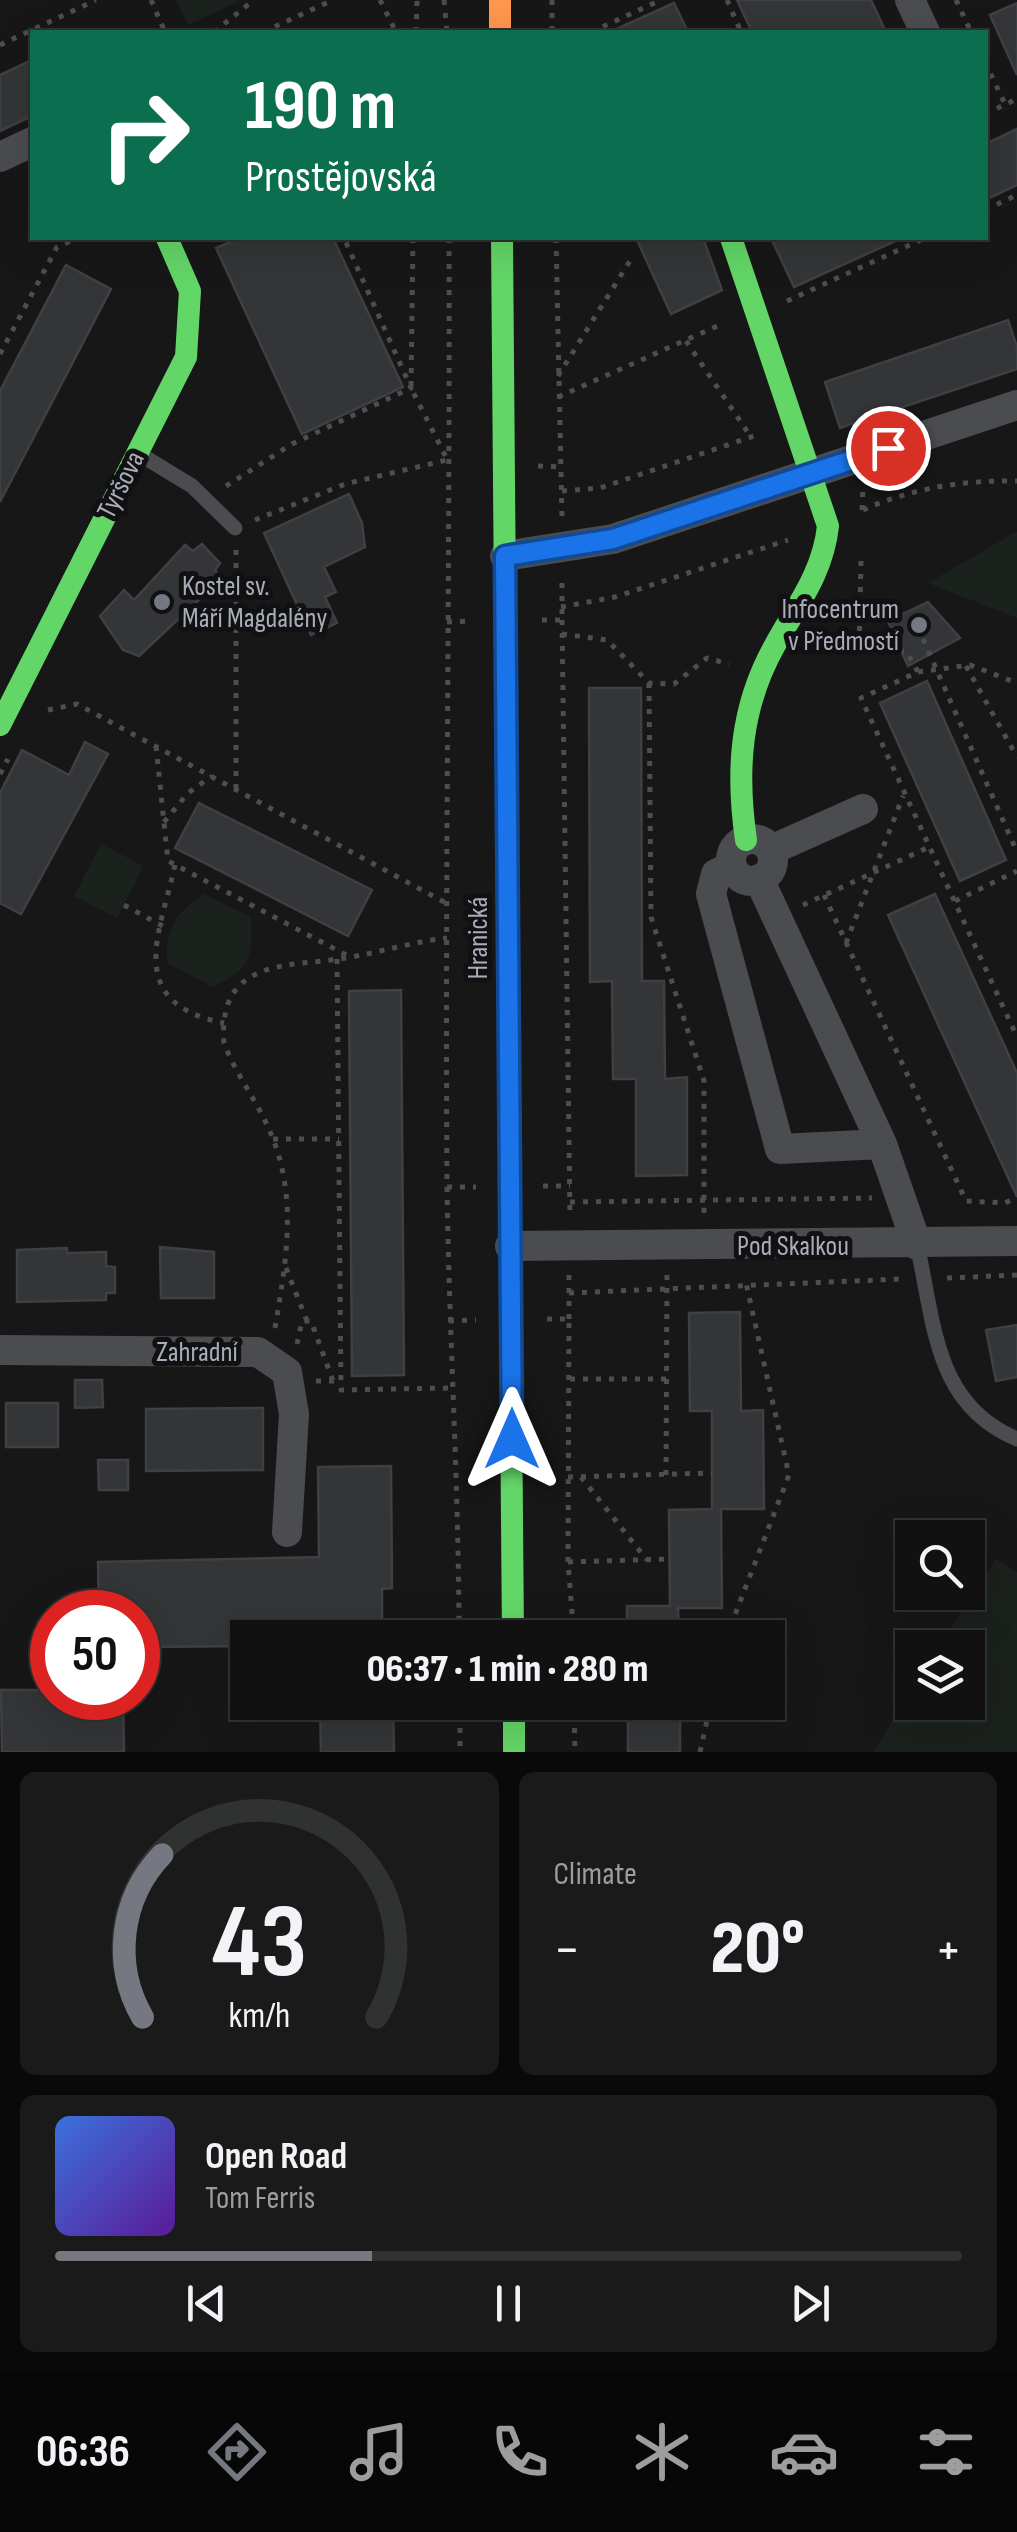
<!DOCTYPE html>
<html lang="en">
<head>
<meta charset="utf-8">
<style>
	:root { --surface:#111; --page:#1a1a1a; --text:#f1f3f6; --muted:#9c9d9f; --line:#303131; --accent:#757880 }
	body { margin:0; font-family:"Sofia Sans Condensed",sans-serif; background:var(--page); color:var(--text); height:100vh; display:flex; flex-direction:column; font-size:38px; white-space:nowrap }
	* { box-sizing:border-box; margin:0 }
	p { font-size:32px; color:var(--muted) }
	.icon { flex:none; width:55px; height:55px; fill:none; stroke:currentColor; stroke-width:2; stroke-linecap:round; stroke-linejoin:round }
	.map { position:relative; height:1752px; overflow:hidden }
	.panel { display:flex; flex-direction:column; gap:20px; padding:20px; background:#090909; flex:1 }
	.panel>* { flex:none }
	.hud { position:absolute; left:30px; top:30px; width:958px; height:210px; border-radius:0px; box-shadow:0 10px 40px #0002,0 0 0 2px var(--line); background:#0b6e4f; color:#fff; overflow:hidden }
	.fabs { position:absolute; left:895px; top:1520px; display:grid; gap:20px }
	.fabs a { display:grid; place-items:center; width:90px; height:90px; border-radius:0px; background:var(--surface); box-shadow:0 10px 40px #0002,0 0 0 2px var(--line); font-size:50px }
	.speed { position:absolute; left:30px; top:1590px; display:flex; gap:20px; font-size:50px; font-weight:700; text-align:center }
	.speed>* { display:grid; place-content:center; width:130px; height:130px; border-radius:50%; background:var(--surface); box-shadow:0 10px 40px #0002,0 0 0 2px var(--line); line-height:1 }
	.speed .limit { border:15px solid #d22; background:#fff; color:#111 }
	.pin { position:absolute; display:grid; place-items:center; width:85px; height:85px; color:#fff; margin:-42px; border:5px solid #fff; border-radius:50%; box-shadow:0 2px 10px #0007 }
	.me { position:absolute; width:110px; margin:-55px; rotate:0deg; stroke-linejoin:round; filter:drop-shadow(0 0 8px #0008) }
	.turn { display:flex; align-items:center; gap:35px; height:210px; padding:0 50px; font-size:45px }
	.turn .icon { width:130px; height:130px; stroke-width:2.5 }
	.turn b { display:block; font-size:70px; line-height:85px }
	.big { font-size:75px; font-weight:800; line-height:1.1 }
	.panel .widget { flex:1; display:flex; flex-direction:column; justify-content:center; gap:15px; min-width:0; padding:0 35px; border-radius:15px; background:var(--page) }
	.panel .dial { align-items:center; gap:0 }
	.dial svg { height:260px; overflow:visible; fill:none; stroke:var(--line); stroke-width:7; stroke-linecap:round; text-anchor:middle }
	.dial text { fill:var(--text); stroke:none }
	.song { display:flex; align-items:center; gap:30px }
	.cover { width:120px; height:120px; border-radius:15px; background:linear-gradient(135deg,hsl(220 70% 55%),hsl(270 70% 35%)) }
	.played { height:10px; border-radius:5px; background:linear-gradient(90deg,var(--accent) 35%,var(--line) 35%) }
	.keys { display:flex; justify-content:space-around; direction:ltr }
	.heat { display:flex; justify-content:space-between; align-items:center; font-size:55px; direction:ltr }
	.panel .tiles { flex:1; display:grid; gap:20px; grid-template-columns:1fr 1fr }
	.widget:last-child { grid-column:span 2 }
	.trip { position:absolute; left:230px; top:1620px; width:555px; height:100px; border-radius:0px; background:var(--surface); box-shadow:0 10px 40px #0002,0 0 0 2px var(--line); font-weight:800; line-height:100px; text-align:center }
	.tab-bar { display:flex; height:160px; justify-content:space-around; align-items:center; background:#070707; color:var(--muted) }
	.tab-bar .icon { width:70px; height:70px }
	.tab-bar .current { color:var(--accent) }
	.tab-bar b { font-size:45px; color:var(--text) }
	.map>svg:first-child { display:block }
	.green { fill:#1b211c }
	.building { fill:#343537; stroke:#3f4043; stroke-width:2.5 }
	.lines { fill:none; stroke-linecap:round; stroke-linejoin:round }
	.path { stroke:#4d4e52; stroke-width:5; stroke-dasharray:5 8; stroke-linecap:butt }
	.lane { stroke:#4b4c50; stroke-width:15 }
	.street { stroke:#4b4c50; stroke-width:30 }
	.fast { stroke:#63d668; stroke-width:22 }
	.slow { stroke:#ff974d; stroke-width:22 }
	.route-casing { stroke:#114b97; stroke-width:25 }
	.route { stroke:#1a73e8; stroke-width:18 }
	.poi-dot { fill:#757880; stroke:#111113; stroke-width:4 }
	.labels { text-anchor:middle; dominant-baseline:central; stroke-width:10; stroke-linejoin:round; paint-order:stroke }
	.street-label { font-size:28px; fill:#a8adb8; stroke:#111113 }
	.poi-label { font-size:28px; fill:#a8adb8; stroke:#111113; text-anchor:start }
</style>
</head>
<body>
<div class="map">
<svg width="1017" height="1752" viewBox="0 0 1017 1752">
	<rect width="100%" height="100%" fill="#171717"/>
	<path class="green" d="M176,0H237L238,2L188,25Z
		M1017,531V618L928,583Z
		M101,844L144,866L117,918L74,896Z
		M204,894L251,917C253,958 251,969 213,987L167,963C166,926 174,915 204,894Z
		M996,1559L1017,1572V1752H873L912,1690V1702H968V1648L939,1647Z"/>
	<path class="building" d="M737,0H871L886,32H752Z
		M674,3L688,32H610Z
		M1017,3V75L990,15Z
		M32,60V116L0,131V75Z
		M1017,129V185L985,200V144Z
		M240,238H333L403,387L302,434L216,248Z
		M636,238H703L722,290L671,314Z
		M771,238H902L794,287Z
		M66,265L111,289L0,502V391Z
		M1008,320L1017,347V369L840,428L825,382Z
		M349,494L362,523L365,547L324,567L336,592L325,597L337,623L311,635L264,533Z
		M202,544L220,563L215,570L221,579L139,656L123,650L100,616L124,590L134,600L185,545L193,551Z
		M928,602L960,638L908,666L888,621Z
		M927,681L1006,860L960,881L880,703Z
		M589,688H641L642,981H664L665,1079L687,1077V1175L636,1176V1079H613L612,981L590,982Z
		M85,742L108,754L21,914L0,903V793L22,750L69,775Z
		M199,803L372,890L348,936L175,848Z
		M935,894L1017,1073V1197L888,915Z
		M401,990L404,1375L352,1376L349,991Z
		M160,1247L214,1252V1298H161Z
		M67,1248V1253L106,1252V1266L115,1267V1293H106V1300L17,1302V1250Z
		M740,1312L741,1411L763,1410L764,1509H721L722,1608H678L679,1638H627V1606H670L669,1510L712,1509V1411H690L689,1313Z
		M1017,1325V1377L996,1381L986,1330Z
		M75,1380H102L103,1407L75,1408Z
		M6,1403H58V1447H6Z
		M263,1408V1470L146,1471V1409Z
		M98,1460H128V1490H99Z
		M391,1466L392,1588L382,1589V1638H248V1646L149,1647V1640H138V1612H99L98,1562L319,1557L318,1467Z
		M1,1690H52V1698H123L124,1752H2Z
		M320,1702H393L394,1752H321Z
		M628,1702H680V1752H628Z"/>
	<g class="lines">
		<path class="path" d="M151,0L165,32
			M380,0L396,32
			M444,0L447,32
			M552,0V32
			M727,0L741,32
			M956,0L971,32
			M214,32L254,0
			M263,32L333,0
			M416,32L417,0
			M591,32L661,0
			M0,45L96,0
			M985,62L1005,104
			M985,114L1017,99
			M985,210L1017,195
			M413,238L411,388L449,463
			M449,238C450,553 445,868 447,1184C449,1336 459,1486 459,1638
			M556,238L562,519
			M787,301L925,238
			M686,341L751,437
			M0,354L57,247L77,238
			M558,376L633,256
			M558,397L724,323
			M538,466L561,467
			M226,486L292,444L411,388L344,238
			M562,491L600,488L760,434
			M862,510L863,486
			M863,510C912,488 964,480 1017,481
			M255,520L345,484L447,460
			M861,561L859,651H906L918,672L861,698L1017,1037
			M561,607L615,597L788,540
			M542,620H562V575
			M562,620L570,1216
			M447,622L471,621
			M562,634L607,640L649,683L674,684L707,658L729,664
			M923,639L1017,852
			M966,666L1017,757
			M918,672L970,665L1017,683
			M649,683L651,917L704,1081V1217
			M48,710L77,704L446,903
			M156,746L168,861L350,957
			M0,774L8,759
			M236,789V549
			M164,822L188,793L212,776
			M175,865C161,931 122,1003 224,1023
			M824,895L966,1201L1005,1203L1017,1197
			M955,901L1017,871
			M124,905L168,929
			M803,905L927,848
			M846,943L903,796
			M337,959L341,1390L450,1388
			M273,1139H339
			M543,1186H570
			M447,1187H476
			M570,1202L872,1198
			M286,1268L307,1321
			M947,1278L1017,1275
			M569,1293L901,1279
			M547,1319H569L568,1562L574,1638
			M569,1319V1272
			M449,1321L476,1320
			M275,1328C286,1262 298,1198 271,1134C258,1102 236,1075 224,1043C217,957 291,967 346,958C381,952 412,942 447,938
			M297,1344L302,1321H311L333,1381
			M570,1379H667
			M316,1381H340
			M666,1475L667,1274
			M568,1477L712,1473
			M581,1477L647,1560
			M568,1562L670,1559
			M726,1638L789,1475L746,1283
			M460,1702V1752
			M574,1702L575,1752
			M700,1752L711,1702"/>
		<path class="lane" d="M141,455L192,486L235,528
			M917,1245C935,1324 934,1404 1017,1439"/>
		<path class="street" d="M910,0L925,32
			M0,157L32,142
			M505,556L613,539L1017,405
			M731 860a21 21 0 1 1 42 0a21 21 0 1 1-42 0Z
			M771,850L863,809
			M732,866L716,874L711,894L780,1149L882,1144
			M759,879L882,1144L917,1245
			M510,1246L1017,1241
			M0,1350L258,1352L287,1372L294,1414L287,1532"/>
		<path class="fast" d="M502,238L507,846
			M731,238L828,526C823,573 797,605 775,645C740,707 736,771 746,840
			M0,725L186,357L190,291L167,238
			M510,1281L513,1638
			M514,1702V1752"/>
		<path class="slow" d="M500,0V32
			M507,846L510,1281"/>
	</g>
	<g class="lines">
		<defs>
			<path id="route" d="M512,1439L505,556L613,539L888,448"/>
		</defs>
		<use href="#route" class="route-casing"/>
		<use href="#route" class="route"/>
	</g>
	<g class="poi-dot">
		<circle cx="162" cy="602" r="10"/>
		<circle cx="919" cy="625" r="10"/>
	</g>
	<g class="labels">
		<g class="street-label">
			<text transform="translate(121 485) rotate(-63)">Tyršova</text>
			<text transform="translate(478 938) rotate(-90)">Hranická</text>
			<text x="793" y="1246">Pod Skalkou</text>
			<text x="197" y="1352">Zahradní</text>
		</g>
		<g class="poi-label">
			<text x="182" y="586">Kostel sv.<tspan x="182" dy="32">Máří Magdalény</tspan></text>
			<text x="899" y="609" text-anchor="end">Infocentrum<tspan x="899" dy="32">v Předmostí</tspan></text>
		</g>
	</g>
</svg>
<div class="fabs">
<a><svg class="icon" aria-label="search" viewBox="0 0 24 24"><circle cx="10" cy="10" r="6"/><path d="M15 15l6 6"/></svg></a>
<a><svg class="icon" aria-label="layers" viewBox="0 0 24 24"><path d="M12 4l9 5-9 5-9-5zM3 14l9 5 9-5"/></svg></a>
</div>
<div class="speed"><div class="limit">50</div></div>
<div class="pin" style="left:888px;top:448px;background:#d93025"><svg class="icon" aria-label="arrive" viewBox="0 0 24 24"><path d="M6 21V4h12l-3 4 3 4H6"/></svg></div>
<svg class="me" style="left:512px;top:1439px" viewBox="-20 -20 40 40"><path d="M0-17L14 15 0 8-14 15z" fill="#1a73e8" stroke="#fff" stroke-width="4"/></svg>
<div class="trip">06:37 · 1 min · 280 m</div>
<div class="hud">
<div class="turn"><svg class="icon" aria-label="right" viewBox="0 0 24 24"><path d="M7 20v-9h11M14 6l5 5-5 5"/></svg><div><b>190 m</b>Prostějovská</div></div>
</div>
</div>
<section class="panel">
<div class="tiles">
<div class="widget dial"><svg viewBox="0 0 100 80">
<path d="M14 69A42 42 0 1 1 86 69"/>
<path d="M14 69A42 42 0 0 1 20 19" stroke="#757880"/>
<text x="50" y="56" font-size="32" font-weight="700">43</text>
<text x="50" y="72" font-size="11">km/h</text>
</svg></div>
<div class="widget"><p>Climate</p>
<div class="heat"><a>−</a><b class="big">20°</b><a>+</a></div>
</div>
<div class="widget">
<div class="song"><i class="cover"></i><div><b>Open Road</b><p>Tom Ferris</p></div></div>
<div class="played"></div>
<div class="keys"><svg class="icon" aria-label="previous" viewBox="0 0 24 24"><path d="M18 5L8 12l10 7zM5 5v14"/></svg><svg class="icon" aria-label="pause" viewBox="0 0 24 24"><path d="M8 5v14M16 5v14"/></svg><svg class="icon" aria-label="next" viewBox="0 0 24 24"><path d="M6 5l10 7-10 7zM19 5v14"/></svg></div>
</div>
</div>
</section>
<nav class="tab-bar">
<b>06:36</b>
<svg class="icon current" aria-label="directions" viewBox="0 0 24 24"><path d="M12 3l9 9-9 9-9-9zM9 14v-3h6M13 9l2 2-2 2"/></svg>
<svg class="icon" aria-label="music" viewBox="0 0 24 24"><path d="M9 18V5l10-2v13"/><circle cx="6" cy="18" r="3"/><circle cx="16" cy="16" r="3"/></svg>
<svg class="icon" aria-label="phone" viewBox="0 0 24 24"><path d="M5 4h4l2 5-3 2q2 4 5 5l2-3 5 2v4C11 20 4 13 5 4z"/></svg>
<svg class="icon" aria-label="climate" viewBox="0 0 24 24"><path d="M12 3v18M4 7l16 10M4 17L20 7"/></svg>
<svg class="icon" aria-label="car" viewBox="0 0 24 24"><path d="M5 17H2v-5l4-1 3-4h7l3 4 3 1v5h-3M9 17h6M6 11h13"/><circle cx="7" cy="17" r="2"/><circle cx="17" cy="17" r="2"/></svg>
<svg class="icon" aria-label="filters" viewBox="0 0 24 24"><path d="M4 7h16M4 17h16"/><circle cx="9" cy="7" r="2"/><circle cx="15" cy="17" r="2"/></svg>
</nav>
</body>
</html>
